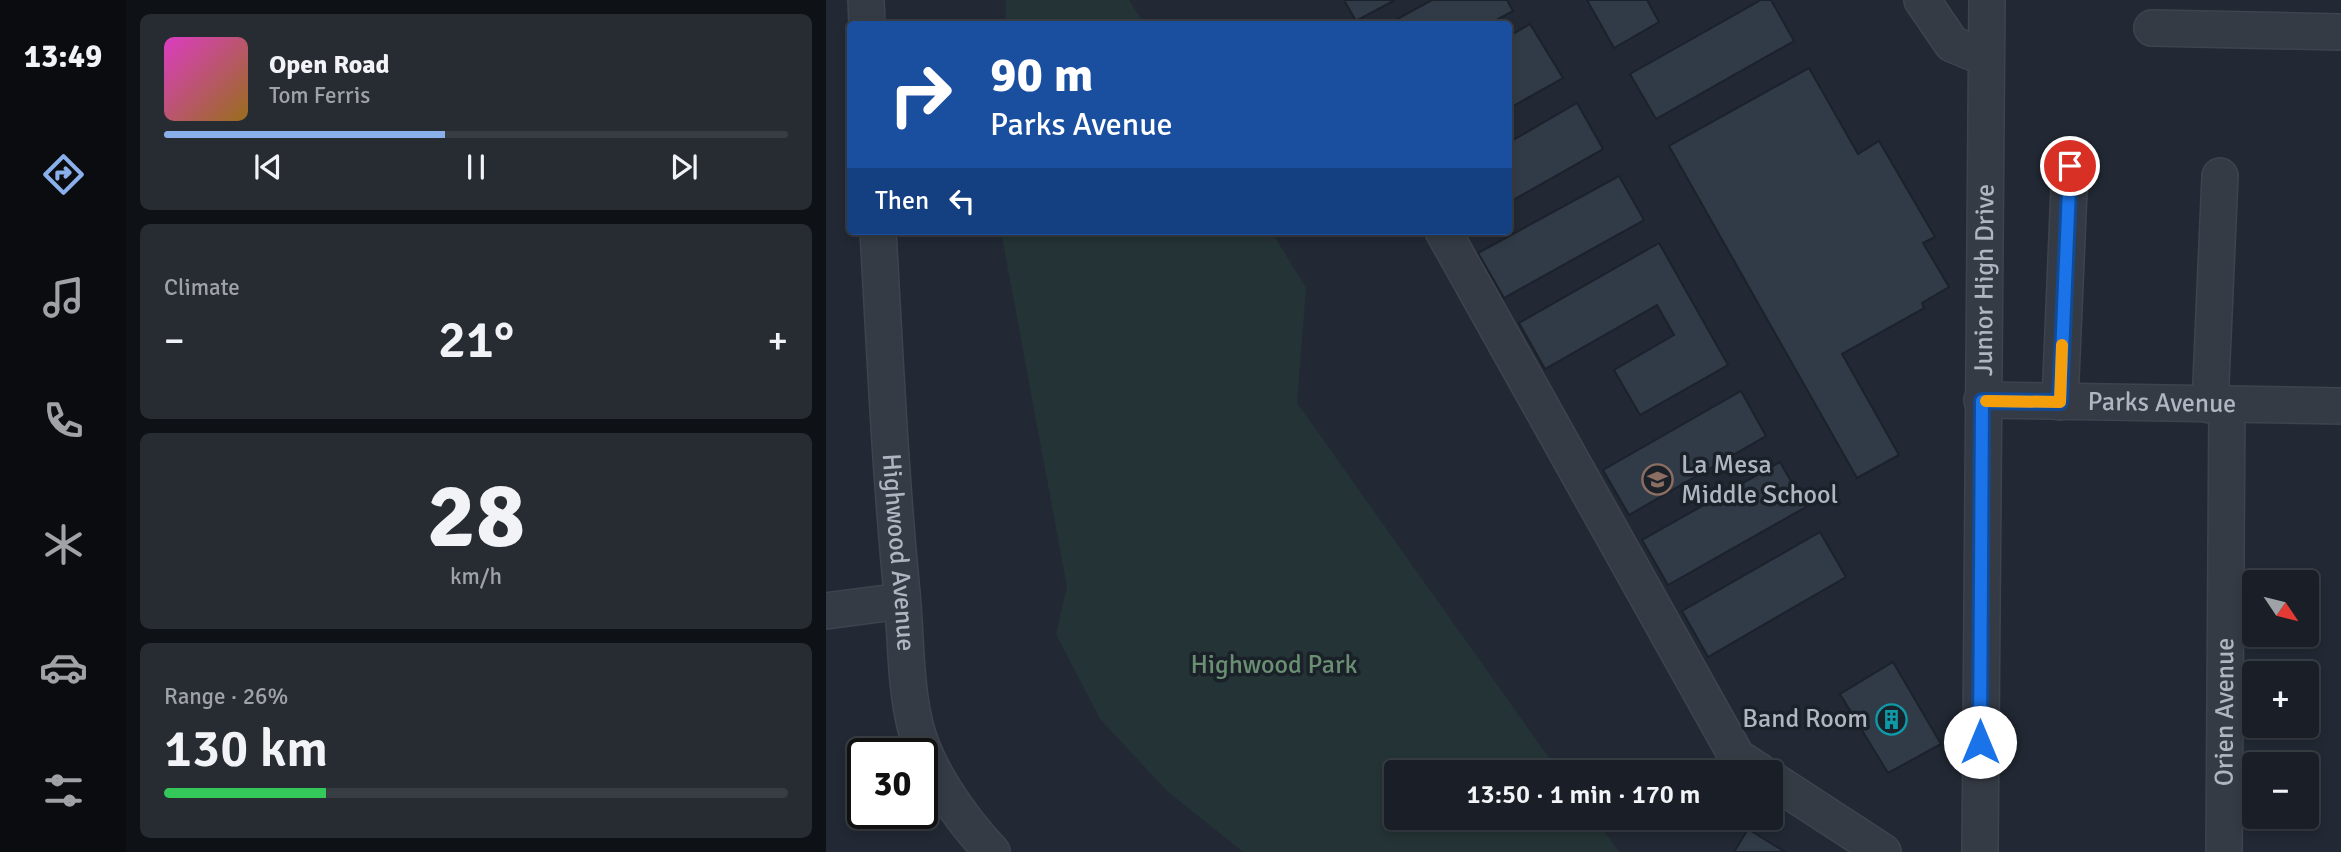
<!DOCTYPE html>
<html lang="en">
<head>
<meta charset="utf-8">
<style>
	:root { --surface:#1a1f27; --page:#272c33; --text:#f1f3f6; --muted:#9fa2a7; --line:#383d44; --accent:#8ab0eb }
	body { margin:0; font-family:Signika,sans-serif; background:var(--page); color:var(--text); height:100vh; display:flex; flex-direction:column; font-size:26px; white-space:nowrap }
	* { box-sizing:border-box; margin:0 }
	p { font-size:23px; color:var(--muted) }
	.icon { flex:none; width:38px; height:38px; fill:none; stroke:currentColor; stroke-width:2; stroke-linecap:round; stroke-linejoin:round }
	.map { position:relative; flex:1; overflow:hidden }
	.drawer { display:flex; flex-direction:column; gap:14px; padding:14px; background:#0e1115; width:700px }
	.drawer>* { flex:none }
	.hud { position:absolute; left:21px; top:21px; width:665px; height:214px; border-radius:7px; box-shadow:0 4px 10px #0003,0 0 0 2px var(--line); background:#1a4fa0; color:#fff; overflow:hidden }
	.needle { width:46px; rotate:125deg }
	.buttons { position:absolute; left:1416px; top:570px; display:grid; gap:14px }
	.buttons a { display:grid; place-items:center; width:77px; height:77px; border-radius:7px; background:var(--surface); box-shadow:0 4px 10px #0003,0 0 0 2px var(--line); font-size:35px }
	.speed { position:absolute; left:21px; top:738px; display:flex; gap:14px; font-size:35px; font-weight:700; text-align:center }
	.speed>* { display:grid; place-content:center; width:91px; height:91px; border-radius:50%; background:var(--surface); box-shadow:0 4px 10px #0003,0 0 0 2px var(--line); line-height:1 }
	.speed .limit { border:4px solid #111; border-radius:10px; background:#fff; color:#111 }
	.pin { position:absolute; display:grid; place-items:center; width:60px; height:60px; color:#fff; margin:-30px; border:4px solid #fff; border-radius:50%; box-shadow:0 2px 7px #0007 }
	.me { position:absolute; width:77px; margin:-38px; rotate:0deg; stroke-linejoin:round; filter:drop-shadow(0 0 5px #0008) }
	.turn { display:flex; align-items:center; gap:24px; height:147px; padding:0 28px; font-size:32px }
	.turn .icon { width:91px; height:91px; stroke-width:2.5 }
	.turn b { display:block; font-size:49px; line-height:60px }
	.then { display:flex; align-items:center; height:66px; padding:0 28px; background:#0003; gap:14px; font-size:26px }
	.big { font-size:52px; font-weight:600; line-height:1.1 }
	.drawer .tile { flex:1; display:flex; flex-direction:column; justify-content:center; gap:10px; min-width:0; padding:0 24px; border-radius:10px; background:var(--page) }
	.drawer .dial { align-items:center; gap:0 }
	.dial b { font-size:91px; line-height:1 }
	.song { display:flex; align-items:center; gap:21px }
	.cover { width:84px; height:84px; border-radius:10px; background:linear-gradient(135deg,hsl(310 70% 55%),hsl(40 70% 35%)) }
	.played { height:7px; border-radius:4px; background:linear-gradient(90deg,var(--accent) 45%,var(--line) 45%) }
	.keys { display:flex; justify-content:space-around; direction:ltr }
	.heat { display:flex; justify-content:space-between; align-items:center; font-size:38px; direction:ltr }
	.charge { height:10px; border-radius:5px; background:linear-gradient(90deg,#34c759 26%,var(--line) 0) }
	.trip { position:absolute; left:558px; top:760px; width:399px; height:70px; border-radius:7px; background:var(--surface); box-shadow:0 4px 10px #0003,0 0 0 2px var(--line); font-weight:600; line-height:70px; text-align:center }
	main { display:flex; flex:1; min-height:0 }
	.dock { display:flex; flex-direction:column; width:126px; justify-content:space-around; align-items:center; background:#0a0c10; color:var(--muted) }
	.dock .icon { width:49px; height:49px }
	.dock .on { color:var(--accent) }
	.dock b { font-size:32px; color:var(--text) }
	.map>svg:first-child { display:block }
	.green { fill:#243335 }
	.building { fill:#313b47; stroke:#1c222b; stroke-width:2 }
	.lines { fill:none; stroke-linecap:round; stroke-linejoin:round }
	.minor-casing { stroke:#3e444e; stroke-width:38 }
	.minor { stroke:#353b45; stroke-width:35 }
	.route-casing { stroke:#114b97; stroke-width:18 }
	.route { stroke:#1a73e8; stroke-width:12 }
	.slow { stroke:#f59e0b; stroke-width:12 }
	.labels { text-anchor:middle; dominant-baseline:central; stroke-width:7; stroke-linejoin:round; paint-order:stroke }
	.street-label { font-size:26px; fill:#afb6c1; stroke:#1a2129 }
	.poi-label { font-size:26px; fill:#afb6c1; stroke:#1a2129; text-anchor:start }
	.park-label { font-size:26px; fill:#6a8f72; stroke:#1a2129 }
</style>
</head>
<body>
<main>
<nav class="dock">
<b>13:49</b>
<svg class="icon on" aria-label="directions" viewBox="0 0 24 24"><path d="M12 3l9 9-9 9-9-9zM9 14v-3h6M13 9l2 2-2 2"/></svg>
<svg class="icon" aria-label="music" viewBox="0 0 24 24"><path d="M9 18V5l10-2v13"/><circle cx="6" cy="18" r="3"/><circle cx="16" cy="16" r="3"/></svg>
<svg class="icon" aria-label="phone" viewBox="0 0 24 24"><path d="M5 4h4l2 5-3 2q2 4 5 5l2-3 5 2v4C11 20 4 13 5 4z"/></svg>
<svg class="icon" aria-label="climate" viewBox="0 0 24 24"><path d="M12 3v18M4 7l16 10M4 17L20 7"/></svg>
<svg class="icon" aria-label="car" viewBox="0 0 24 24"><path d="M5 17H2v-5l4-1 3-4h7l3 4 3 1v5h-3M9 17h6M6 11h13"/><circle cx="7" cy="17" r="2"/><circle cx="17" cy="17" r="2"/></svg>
<svg class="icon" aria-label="filters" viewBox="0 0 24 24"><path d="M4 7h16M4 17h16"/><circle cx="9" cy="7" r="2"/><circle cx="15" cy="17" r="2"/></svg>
</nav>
<section class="drawer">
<div class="tile">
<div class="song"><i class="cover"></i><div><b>Open Road</b><p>Tom Ferris</p></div></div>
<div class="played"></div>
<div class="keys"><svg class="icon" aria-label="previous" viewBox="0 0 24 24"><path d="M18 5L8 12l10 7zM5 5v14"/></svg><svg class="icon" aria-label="pause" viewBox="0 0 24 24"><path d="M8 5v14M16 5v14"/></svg><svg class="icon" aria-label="next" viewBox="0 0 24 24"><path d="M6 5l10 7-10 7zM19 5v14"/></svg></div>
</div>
<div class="tile"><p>Climate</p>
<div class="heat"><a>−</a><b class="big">21°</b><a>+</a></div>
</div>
<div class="tile dial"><b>28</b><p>km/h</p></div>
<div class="tile"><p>Range · 26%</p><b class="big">130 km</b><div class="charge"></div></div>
</section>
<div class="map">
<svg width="1515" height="852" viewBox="0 0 1515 852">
	<rect width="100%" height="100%" fill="#222934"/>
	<path class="green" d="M180,0H303L318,24H180Z
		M175,231H445L480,288L471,403L733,772H570V817H767L793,852H417L341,791L274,719L230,634L241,587Z"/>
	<path class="building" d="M518,0H569L530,21Z
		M606,0H681L687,11L663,24H562Z
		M761,0H821L833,22L788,48Z
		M935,0H945L968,41L830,119L804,74Z
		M704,24L737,78L682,109V37Z
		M983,68L1032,154L1053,141L1109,237L1097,243L1123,287L1096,303L1098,308L1016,354L1073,455L1031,478L843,146Z
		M751,103L777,149L682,203V143Z
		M793,176L818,220L678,298L652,253Z
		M833,243L902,365L814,415L788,370L848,335L831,305L719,369L693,323Z
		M915,391L940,436L803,515L777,470Z
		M954,462L980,507L842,585L816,540Z
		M994,532L1020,577L882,657L856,611Z
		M1067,662L1115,744L1062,773L1014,694Z
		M922,829L959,852H908Z"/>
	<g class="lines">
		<defs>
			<g id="minor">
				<path d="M40,0L41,24"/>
				<path d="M1096,0L1126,44L1160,58"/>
				<path d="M1326,28L1515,32"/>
				<path id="s1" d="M52,231C59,352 64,472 76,593C80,637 79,683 89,725C100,770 135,819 166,852"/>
				<path d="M617,231L911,757L934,772"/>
				<path id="s2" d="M1156,400L1515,406"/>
				<path d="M1234,402L1244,166"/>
				<path d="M1384,405L1394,176"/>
				<path d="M0,611L76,601"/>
				<path d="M945,779L1057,852"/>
				<path id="s3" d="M1154,852L1161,0"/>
				<path id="s4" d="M1398,852L1401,404"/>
			</g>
		</defs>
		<use href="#minor" class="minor-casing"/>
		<use href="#minor" class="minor"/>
	</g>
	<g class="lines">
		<defs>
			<path id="route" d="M1154,742L1156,401L1234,402L1244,166"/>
		</defs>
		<use href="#route" class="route-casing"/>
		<use href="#route" class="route"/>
		<path class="slow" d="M1160,401L1234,402L1236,345"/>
	</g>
	<defs>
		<symbol id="school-ring" viewBox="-11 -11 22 22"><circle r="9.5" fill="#1a2129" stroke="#8d6e63" stroke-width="1.5"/><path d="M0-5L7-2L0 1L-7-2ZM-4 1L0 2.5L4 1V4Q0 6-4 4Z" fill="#8d6e63"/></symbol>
		<symbol id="building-ring" viewBox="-11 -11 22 22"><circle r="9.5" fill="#1a2129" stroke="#0f9aa8" stroke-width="1.5"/><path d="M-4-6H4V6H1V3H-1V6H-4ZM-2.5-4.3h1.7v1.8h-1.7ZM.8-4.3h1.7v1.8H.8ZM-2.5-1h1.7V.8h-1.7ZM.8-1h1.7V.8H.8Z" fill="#0f9aa8"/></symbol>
	</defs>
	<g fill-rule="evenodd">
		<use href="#school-ring" x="814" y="462" width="35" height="35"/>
		<use href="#building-ring" x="1048" y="702" width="35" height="35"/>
	</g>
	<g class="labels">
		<g class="street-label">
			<text stroke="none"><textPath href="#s3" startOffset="572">Junior High Drive</textPath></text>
			<text stroke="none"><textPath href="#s2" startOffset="180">Parks Avenue</textPath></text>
			<text stroke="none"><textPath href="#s1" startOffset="322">Highwood Avenue</textPath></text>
			<text stroke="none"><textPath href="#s4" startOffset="140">Orien Avenue</textPath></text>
		</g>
		<g class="poi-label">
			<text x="855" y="465">La Mesa<tspan x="855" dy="30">Middle School</tspan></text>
			<text x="1042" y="719" text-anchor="end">Band Room</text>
		</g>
		<g class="park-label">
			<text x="448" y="665">Highwood Park</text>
		</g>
	</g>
</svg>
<div class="buttons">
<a><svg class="needle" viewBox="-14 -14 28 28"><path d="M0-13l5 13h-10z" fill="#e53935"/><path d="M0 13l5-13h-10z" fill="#9fa2a7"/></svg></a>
<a>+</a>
<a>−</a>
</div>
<div class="speed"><div class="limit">30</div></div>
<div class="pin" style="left:1244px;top:166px;background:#d93025"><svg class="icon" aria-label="arrive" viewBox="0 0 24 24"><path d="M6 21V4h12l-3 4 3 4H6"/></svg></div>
<svg class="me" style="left:1154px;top:742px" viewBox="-20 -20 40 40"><circle r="19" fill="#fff"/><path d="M0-13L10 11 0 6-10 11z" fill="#1a73e8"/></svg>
<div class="trip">13:50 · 1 min · 170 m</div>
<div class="hud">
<div class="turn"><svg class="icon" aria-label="right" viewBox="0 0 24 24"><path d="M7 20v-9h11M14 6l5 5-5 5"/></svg><div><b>90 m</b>Parks Avenue</div></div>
<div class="then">Then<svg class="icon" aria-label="left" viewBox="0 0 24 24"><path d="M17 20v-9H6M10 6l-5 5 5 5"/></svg></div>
</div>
</div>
</main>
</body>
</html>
